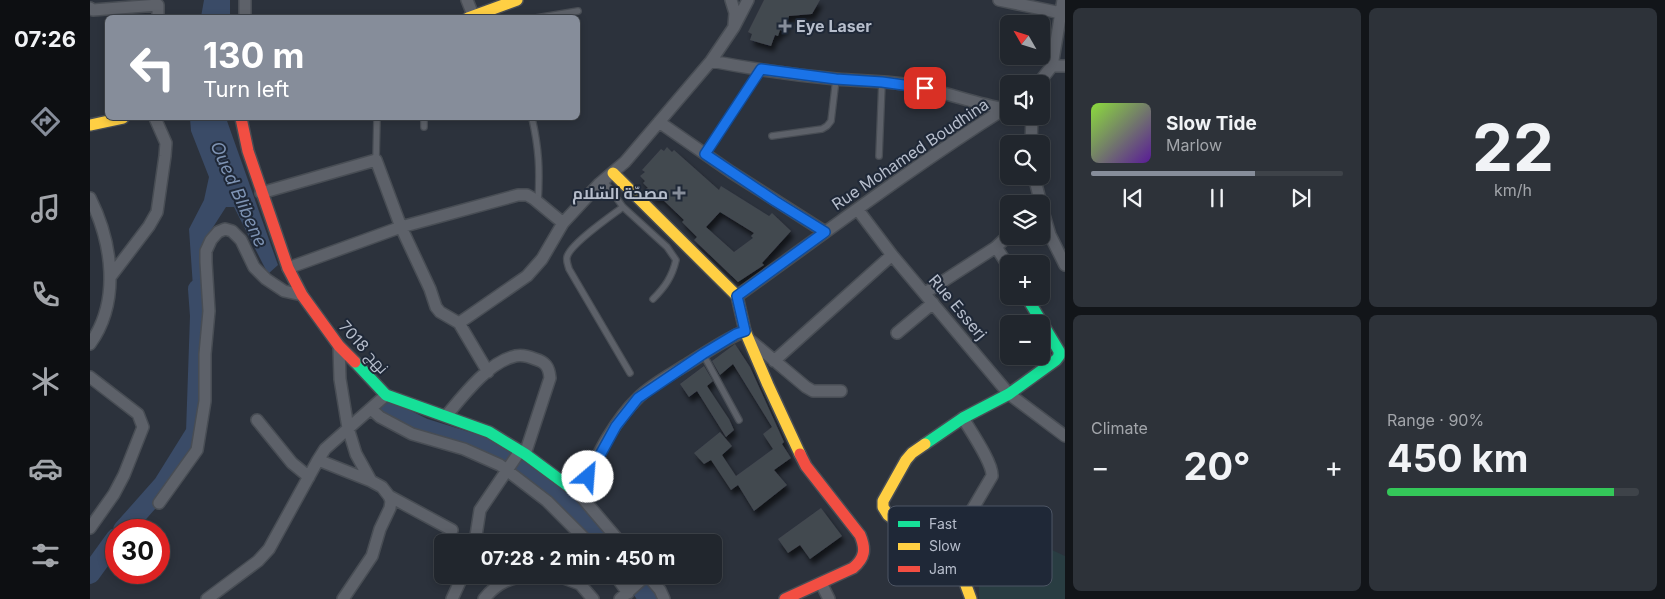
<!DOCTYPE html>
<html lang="en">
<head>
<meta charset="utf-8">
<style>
	:root { --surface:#21262d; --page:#2d3239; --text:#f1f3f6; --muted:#a2a5aa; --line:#3e4349; --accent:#868d9a }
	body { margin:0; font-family:Inter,Cairo,sans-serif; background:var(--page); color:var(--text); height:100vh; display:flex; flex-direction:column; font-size:19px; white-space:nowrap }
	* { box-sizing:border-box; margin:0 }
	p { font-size:16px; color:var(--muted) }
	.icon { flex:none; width:28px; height:28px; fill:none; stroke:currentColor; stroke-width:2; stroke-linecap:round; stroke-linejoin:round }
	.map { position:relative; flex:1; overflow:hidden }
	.details { display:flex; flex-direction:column; gap:8px; padding:8px; background:#121519; width:600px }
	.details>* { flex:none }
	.banner { position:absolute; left:15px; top:15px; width:475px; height:105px; border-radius:8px; box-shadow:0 2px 8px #0003,0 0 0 1px var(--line); background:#868d9a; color:#fff; overflow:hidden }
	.needle { width:32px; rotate:309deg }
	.tools { position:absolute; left:910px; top:15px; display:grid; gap:10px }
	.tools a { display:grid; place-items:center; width:50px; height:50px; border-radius:8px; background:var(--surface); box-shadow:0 2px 8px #0003,0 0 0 1px var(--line); font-size:25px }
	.speed { position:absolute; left:15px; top:519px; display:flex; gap:10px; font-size:25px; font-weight:700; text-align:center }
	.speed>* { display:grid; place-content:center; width:65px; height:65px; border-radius:50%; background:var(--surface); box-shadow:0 2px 8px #0003,0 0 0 1px var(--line); line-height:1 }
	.speed .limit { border:8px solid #d22; background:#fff; color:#111 }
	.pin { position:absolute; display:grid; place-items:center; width:42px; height:42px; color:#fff; margin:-21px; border-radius:10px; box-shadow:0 2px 8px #0006 }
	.me { position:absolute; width:55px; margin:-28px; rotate:27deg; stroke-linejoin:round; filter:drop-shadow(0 0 4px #0008) }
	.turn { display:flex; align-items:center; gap:18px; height:105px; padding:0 15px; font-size:22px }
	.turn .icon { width:65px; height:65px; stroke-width:2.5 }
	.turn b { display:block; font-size:35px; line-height:42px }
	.big { font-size:38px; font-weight:700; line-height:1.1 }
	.details .widget { flex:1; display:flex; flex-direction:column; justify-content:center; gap:8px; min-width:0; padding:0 18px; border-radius:8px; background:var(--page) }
	.details .dial { align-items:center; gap:0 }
	.dial b { font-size:65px; line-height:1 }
	.song { display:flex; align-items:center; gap:15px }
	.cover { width:60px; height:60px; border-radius:8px; background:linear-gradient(135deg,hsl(90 70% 55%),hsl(270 70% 35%)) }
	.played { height:5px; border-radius:2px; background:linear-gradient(90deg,var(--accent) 65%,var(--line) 65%) }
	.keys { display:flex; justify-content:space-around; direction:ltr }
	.heat { display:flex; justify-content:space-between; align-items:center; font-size:28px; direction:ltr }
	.charge { height:8px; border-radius:4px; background:linear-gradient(90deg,#34c759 90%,var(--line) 0) }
	.details .tiles { flex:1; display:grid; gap:8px; grid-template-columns:repeat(2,1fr) }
	.trip { position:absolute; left:344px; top:534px; width:288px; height:50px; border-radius:8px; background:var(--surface); box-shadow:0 2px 8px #0003,0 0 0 1px var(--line); font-weight:700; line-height:50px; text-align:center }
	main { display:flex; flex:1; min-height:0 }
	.dock { display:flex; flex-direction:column; width:90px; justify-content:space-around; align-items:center; background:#0d0f12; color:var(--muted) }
	.dock .icon { width:35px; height:35px }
	.dock .active { color:var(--accent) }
	.dock b { font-size:22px; color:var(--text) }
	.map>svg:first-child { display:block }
	.green { fill:#293d42 }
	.water { fill:#3a4b67 }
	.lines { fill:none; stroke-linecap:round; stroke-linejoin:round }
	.river { stroke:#3a4b67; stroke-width:20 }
	.building { fill:#434850; fill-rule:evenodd; filter:url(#shadow) }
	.lane-casing { stroke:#484d54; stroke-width:8 }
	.street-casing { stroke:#484d54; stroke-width:14 }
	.fast-casing { stroke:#484d54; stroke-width:14 }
	.slow-casing { stroke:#484d54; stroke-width:14 }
	.jam-casing { stroke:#484d54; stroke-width:14 }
	.lane { stroke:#5d6169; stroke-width:5.5 }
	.street { stroke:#5d6169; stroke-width:11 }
	.fast { stroke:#16e098; stroke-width:11 }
	.slow { stroke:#ffcf43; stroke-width:11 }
	.jam { stroke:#f24e42; stroke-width:11 }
	.route-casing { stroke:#114b97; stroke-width:12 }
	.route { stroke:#1a73e8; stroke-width:9 }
	.poi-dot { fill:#868d9a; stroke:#1f2837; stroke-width:2 }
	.labels { text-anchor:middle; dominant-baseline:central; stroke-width:4; stroke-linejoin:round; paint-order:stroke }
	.poi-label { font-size:16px; font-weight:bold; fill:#b7becc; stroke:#1f2837; text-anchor:start }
	.street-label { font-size:16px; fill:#b7becc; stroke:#1f2837 }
	.water-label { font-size:18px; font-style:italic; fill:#7e93b3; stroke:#1f2837 }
	.key { fill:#1f2837; stroke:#4d5564; stroke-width:1 }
	.key-label { font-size:14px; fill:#b7becc }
</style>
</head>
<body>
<main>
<nav class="dock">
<b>07:26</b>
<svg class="icon active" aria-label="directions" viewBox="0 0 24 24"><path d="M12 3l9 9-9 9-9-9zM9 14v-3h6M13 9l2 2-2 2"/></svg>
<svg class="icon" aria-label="music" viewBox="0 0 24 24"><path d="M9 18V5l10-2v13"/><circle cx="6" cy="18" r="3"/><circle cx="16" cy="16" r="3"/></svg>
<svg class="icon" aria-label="phone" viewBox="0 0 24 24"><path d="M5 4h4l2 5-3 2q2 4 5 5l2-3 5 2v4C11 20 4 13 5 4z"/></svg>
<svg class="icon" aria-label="climate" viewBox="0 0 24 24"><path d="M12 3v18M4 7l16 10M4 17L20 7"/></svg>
<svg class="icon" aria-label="car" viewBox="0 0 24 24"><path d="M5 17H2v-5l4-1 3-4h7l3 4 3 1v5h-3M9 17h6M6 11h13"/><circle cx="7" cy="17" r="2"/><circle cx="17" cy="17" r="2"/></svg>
<svg class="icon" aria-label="filters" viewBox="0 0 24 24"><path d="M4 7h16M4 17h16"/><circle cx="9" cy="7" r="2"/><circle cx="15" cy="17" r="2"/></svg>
</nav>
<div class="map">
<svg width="975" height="599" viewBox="0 0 975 599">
	<defs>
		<filter id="shadow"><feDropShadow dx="3" dy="5.5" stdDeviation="2.5" flood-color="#0009"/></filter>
	</defs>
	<rect width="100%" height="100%" fill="#2c323c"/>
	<path class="green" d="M912,527L975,556V599H889C887,573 897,548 912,527Z"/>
	<path class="water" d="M114,0H140V17H111Z
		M100,118H136L188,265L178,274L144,207H136L118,235L112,258L116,316H105L99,229L114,200L119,177L101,131Z"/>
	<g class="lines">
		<path class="river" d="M297,410L333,428L391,446L462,490L487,512L513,542
			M33,530L73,485L106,432L110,316L108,289
			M0,574L26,538
			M540,575L554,592L558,599"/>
	</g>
	<path class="building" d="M674,0H730L722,14L699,16L694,31L690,30L688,36L685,35L681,46L660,40L662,34L658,32Z
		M577,147L582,152L584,150L629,190L631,186L679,216L682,213L701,231L672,263L674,265L648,282L604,240L607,237L592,222L594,220L569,196L566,199L556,189L558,188L553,183L555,181L550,176L555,172L552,170L571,149L574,151ZM630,212L664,233L661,236L663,238L644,252L616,227Z
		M645,344L660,367L694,442L692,444L701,458L684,470L697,485L664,511L648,485L641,490L621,460L614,464L604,453L630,432L642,446L632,455L646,476L683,449L673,434L682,427L643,364L630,375L622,361Z
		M614,366L623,381L617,386L639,419L644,430L636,437L607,391L599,397L590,384Z
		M731,508L752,536L720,559L710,545L698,553L688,539Z"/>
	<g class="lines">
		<defs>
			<path id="lane" d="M446,18L488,11
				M442,118C449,149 450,170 448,202
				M334,127V118
				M682,136L732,129L737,126L741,121L746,79
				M615,154L671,69
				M789,156L792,82
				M286,160L287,118
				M514,181L533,207L577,247L586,260C582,277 575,287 563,299
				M533,207C521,216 480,244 477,257C476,261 478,265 479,269L540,373
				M613,354L649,420"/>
			<path id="street" d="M377,0L383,15
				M641,0L645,13L644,25
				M909,0L971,13
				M0,8L3,10L68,5V18
				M155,18V0
				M621,61C662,69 704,75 746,79C769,81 792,81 814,84C848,90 881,102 914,109L917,107
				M962,66H975
				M948,84L962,66L973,0
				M569,122L641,172L735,232
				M941,144L942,116
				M944,176L951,204
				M171,193L286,160L311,227L340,289L346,307L350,312L369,323L398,372
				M0,198C22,242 31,301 0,344
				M951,205L960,235L975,265
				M768,210L802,255L919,394L975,436
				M906,247L919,267
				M198,268L311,227L428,195H437L444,199L473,223
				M21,276L59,226L67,212L75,156L76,143L65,118
				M835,293L906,247L919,235
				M647,296C735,233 822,167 914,109
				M369,323L437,276L452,259L473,223L509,184L535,162L621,61L644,27L658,0
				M807,333L843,303
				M661,341L716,387L723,391H751
				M249,346L250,379L258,428L266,454L281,481L292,487L299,496L301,501L300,508L290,529L282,556L253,599
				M684,361L802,255
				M0,377L48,414L53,427L34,475L24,494L0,528
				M281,409L290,417L322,434L374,449L410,465L457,501L498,542
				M356,416C372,397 397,364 422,357C429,354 438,356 445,359C455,362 459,366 460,378L435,454
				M167,420L202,463L219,477
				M228,460L281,481
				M299,496L362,530
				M69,503L107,450L115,401V354L119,311L116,262V251L121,240L128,232L135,229L142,231L151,240L164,267L176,279L194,291L212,295
				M385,542L390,510L428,454
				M530,542L489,494C505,461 521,424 548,398C562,384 582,374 599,363C617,352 635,339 655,331
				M855,556L902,476C903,463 880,430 873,418
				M466,575L490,584L503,599
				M525,575L538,593
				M557,575L570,590L574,599
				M731,583L739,599
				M117,599L168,561L179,549L228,460L235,449L296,395
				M362,599L373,575
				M394,599C407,582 422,577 442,575
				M530,599L557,575"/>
			<path id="fast" d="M265,362L296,395L399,432L435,454L489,494
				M835,444L873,418L919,394L966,360L969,356V351L936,296"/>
			<path id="slow" d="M378,18L427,0
				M0,125L33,118
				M523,173L647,296L655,331L678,385L710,454
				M835,444L822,453L816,460L793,501V507L798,515L855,556L874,580L881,599"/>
			<path id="jam" d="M151,118L158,151L198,268L212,295L249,346L265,362
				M695,599L763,568C775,558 776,549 770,535L716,466L710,454"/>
		</defs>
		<use href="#lane" class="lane-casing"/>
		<use href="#street" class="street-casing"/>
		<use href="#fast" class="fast-casing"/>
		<use href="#slow" class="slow-casing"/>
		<use href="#jam" class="jam-casing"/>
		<use href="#lane" class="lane"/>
		<use href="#street" class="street"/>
		<use href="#fast" class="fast"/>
		<use href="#slow" class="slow"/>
		<use href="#jam" class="jam"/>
	</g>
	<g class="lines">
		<defs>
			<path id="route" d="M498,477L526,426L548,398L613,354L646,334L655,331L647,296L735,232L685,201L615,154L671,69L746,79L792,82L835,88"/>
		</defs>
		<use href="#route" class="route-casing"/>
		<use href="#route" class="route"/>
	</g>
	<g class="poi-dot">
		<path d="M692.5 18.5h5v5h5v5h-5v5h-5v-5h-5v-5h5z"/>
		<path d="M586.5 185.5h5v5h5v5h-5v5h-5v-5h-5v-5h5z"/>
	</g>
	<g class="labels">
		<g class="poi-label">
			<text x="706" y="26">Eye Laser</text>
			<text x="578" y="193" text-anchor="end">مصحّة السّلام</text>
		</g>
		<g class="street-label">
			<text transform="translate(820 154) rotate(-34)">Rue Mohamed Boudhina</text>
			<text transform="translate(868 307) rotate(50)">Rue Esserj</text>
			<text transform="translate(274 347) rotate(48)">نهج 7018</text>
		</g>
		<g class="water-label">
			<text transform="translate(149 194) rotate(66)">Oued Blibene</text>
		</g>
	</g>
	<rect x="798" y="506" width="164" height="80" rx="8" class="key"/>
	<rect x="808" y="521" width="22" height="6" fill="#16e098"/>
	<rect x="808" y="543" width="22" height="7" fill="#ffcf43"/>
	<rect x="808" y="566" width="22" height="6" fill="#f24e42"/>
	<g class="key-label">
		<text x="839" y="529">Fast</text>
		<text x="839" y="551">Slow</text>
		<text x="839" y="574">Jam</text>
	</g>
</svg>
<div class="tools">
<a><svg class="needle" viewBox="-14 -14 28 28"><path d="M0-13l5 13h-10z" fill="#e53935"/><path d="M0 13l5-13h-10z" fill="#a2a5aa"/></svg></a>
<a><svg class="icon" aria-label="sound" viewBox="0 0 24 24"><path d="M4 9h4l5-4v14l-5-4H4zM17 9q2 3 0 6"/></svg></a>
<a><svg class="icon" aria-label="search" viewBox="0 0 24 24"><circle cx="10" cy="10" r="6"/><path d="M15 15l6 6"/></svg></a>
<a><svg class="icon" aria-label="layers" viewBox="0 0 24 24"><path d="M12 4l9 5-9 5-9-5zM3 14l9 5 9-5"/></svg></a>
<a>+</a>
<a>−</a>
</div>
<div class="speed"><div class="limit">30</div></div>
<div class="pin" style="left:835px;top:88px;background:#d93025"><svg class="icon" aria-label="arrive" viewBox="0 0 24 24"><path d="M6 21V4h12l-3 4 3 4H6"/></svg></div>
<svg class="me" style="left:498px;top:477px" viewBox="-20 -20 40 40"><circle r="19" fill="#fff"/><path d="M0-13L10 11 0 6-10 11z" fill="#1a73e8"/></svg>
<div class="trip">07:28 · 2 min · 450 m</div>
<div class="banner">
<div class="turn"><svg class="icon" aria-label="left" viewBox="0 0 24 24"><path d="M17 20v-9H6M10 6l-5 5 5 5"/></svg><div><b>130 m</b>Turn left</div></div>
</div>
</div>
<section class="details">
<div class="tiles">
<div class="widget">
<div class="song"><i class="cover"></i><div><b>Slow Tide</b><p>Marlow</p></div></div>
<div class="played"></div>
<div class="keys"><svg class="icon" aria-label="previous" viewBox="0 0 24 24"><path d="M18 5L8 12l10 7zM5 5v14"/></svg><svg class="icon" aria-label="pause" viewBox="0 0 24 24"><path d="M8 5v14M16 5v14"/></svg><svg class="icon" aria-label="next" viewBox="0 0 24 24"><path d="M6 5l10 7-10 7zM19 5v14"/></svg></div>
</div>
<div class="widget dial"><b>22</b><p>km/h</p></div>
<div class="widget"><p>Climate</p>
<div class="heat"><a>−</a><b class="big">20°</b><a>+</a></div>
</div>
<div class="widget"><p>Range · 90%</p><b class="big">450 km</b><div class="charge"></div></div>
</div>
</section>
</main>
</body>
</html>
